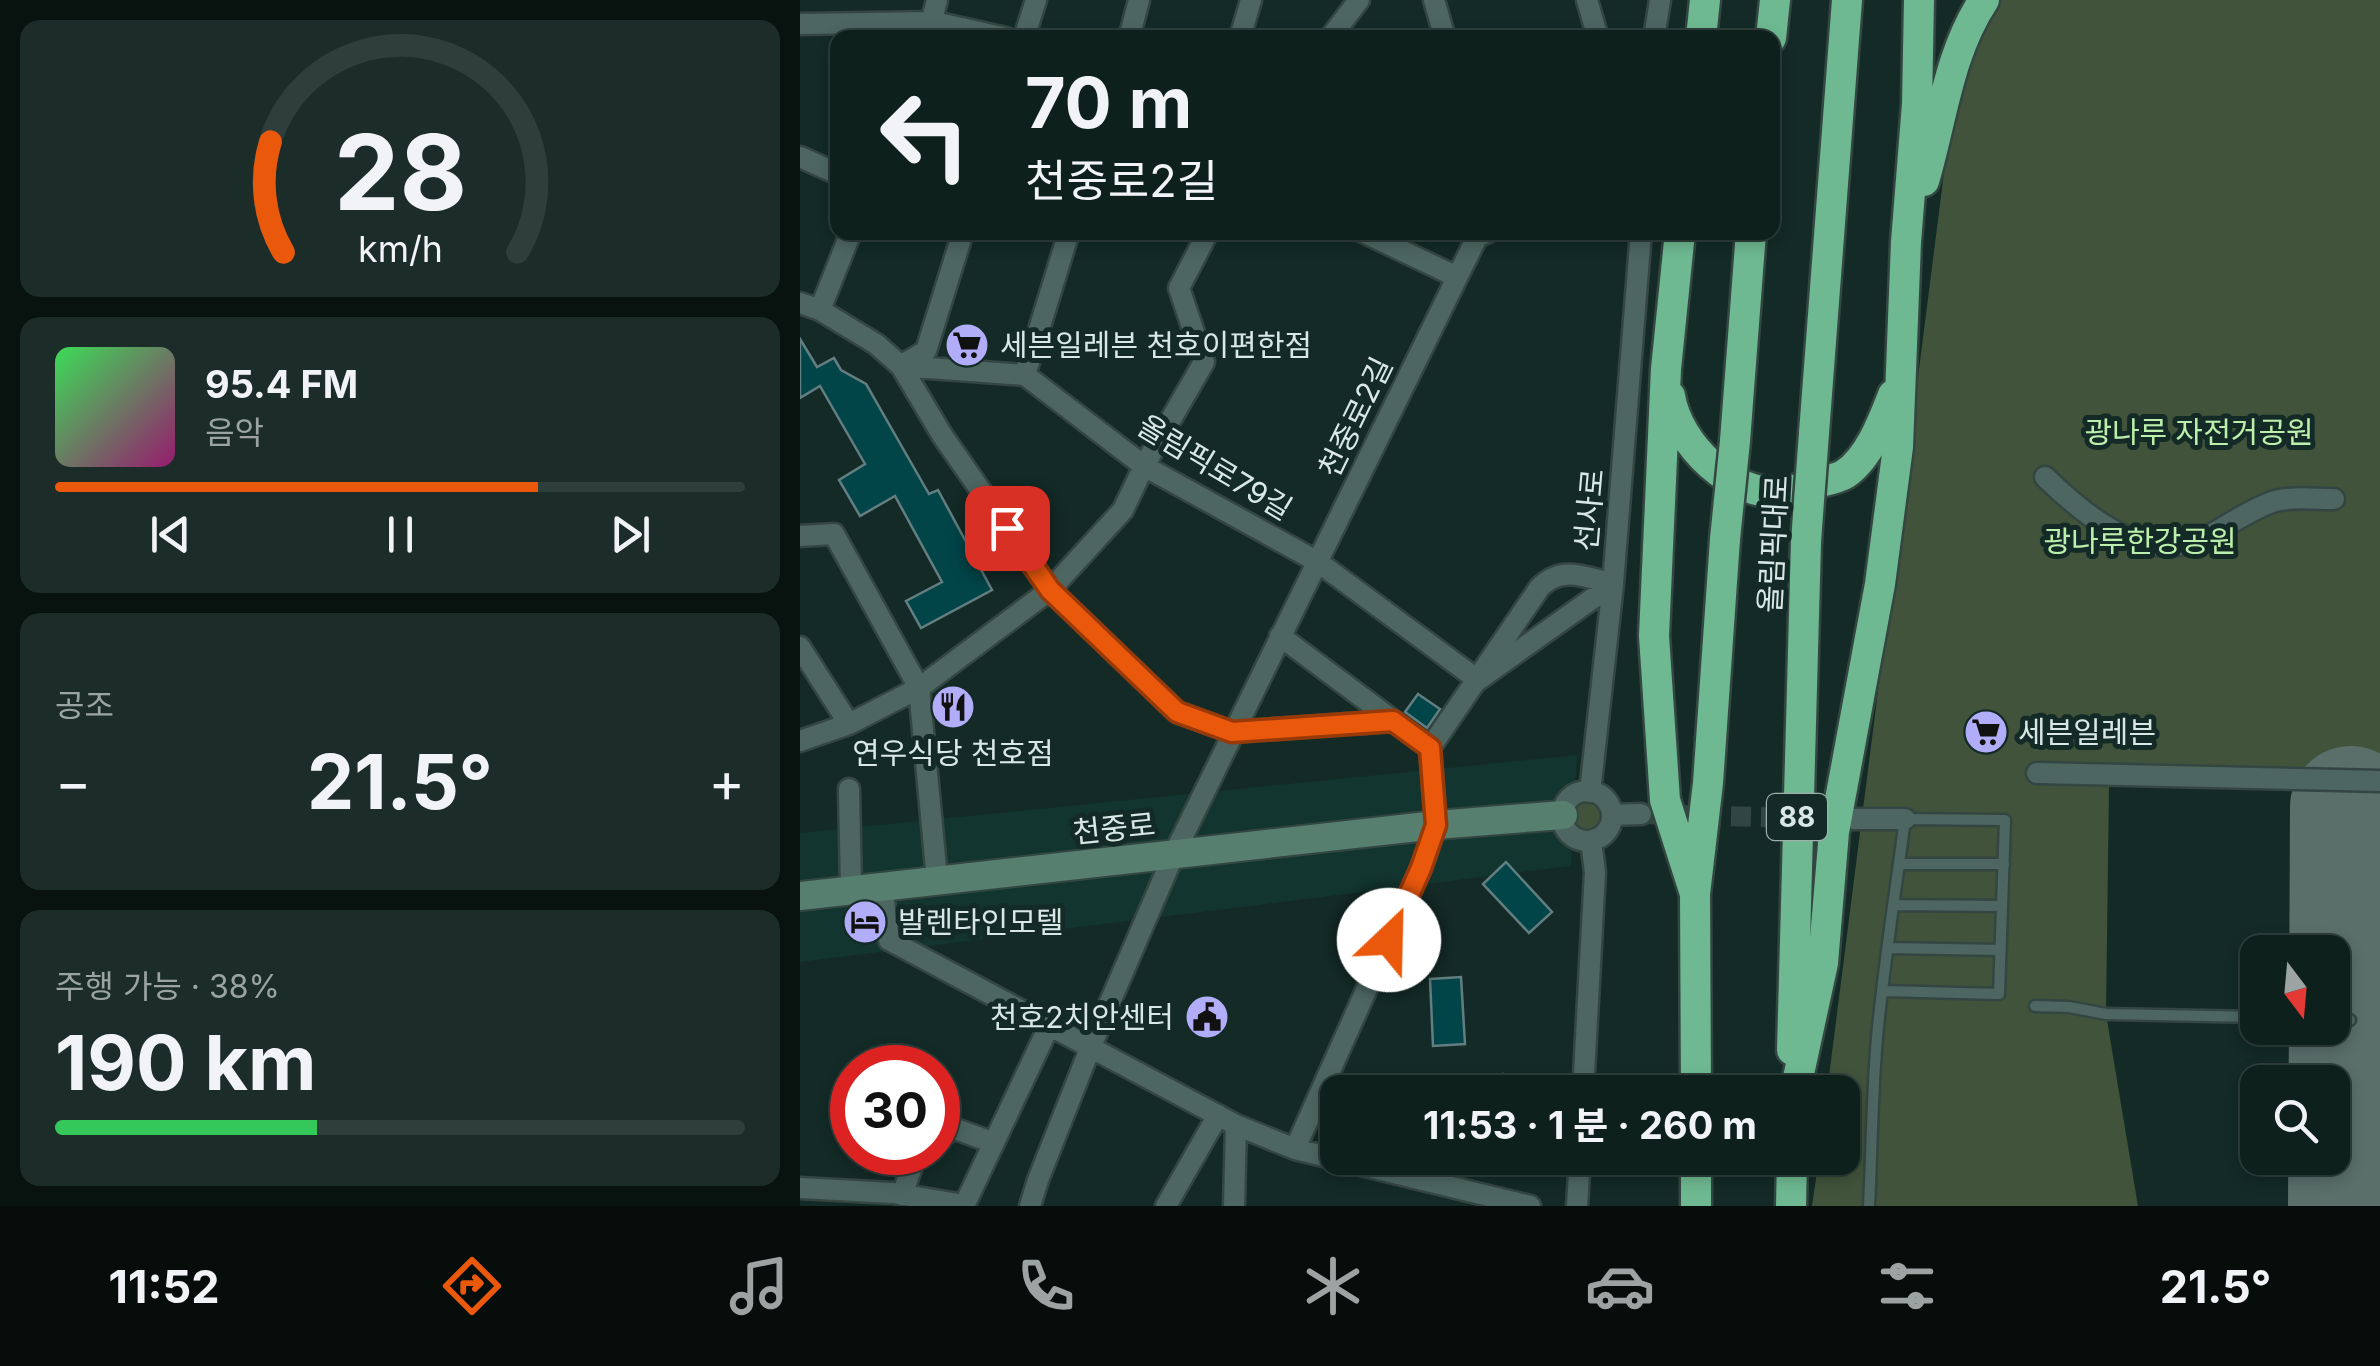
<!DOCTYPE html>
<html lang="ko">
<head>
<meta charset="utf-8">
<style>
	:root { --surface:#0e201c; --page:#1c2d29; --text:#f1f3f6; --muted:#9ba3a3; --line:#2e3e3b; --accent:#ea580c }
	body { margin:0; font-family:Inter,"Noto Sans KR",sans-serif; background:var(--page); color:var(--text); height:100vh; display:flex; flex-direction:column; font-size:38px; white-space:nowrap }
	* { box-sizing:border-box; margin:0 }
	p { font-size:32px; color:var(--muted) }
	.icon { flex:none; width:55px; height:55px; fill:none; stroke:currentColor; stroke-width:2; stroke-linecap:round; stroke-linejoin:round }
	.map { position:relative; flex:1; overflow:hidden }
	.drawer { display:flex; flex-direction:column; gap:20px; padding:20px; background:#08120f; width:800px }
	.drawer>* { flex:none }
	.guide { position:absolute; left:30px; top:30px; width:950px; height:210px; border-radius:20px; box-shadow:0 5px 15px #0003,0 0 0 2px var(--line); background:#0e201c; color:var(--text); overflow:hidden }
	.needle { width:65px; rotate:164deg }
	.buttons { position:absolute; left:1440px; top:935px; display:grid; gap:20px }
	.buttons a { display:grid; place-items:center; width:110px; height:110px; border-radius:20px; background:var(--surface); box-shadow:0 5px 15px #0003,0 0 0 2px var(--line); font-size:50px }
	.speed { position:absolute; left:30px; top:1045px; display:flex; gap:20px; font-size:50px; font-weight:700; text-align:center }
	.speed>* { display:grid; place-content:center; width:130px; height:130px; border-radius:50%; background:var(--surface); box-shadow:0 5px 15px #0003,0 0 0 2px var(--line); line-height:1 }
	.speed .limit { border:15px solid #d22; background:#fff; color:#111 }
	.pin { position:absolute; display:grid; place-items:center; width:85px; height:85px; color:#fff; margin:-42px; border-radius:20px; box-shadow:0 5px 15px #0006 }
	.me { position:absolute; width:110px; margin:-55px; rotate:24deg; stroke-linejoin:round; filter:drop-shadow(0 0 8px #0008) }
	.turn { display:flex; align-items:center; gap:35px; height:210px; padding:0 30px; font-size:45px }
	.turn .icon { width:130px; height:130px; stroke-width:2.5 }
	.turn b { display:block; font-size:70px; line-height:85px }
	.big { font-size:75px; font-weight:700; line-height:1.1 }
	.drawer .card { flex:1; display:flex; flex-direction:column; justify-content:center; gap:15px; min-width:0; padding:0 35px; border-radius:20px; background:var(--page) }
	.drawer .dial { align-items:center; gap:0 }
	.dial svg { height:260px; overflow:visible; fill:none; stroke:var(--line); stroke-width:7; stroke-linecap:round; text-anchor:middle }
	.dial text { fill:var(--text); stroke:none }
	.song { display:flex; align-items:center; gap:30px }
	.cover { width:120px; height:120px; border-radius:15px; background:linear-gradient(135deg,hsl(130 70% 55%),hsl(320 70% 35%)) }
	.played { height:10px; border-radius:5px; background:linear-gradient(90deg,var(--accent) 70%,var(--line) 70%) }
	.keys { display:flex; justify-content:space-around; direction:ltr }
	.heat { display:flex; justify-content:space-between; align-items:center; font-size:55px; direction:ltr }
	.charge { height:15px; border-radius:8px; background:linear-gradient(90deg,#34c759 38%,var(--line) 0) }
	.trip { position:absolute; left:520px; top:1075px; width:540px; height:100px; border-radius:20px; background:var(--surface); box-shadow:0 5px 15px #0003,0 0 0 2px var(--line); font-weight:700; line-height:100px; text-align:center }
	.dock { display:flex; height:160px; justify-content:space-around; align-items:center; background:#060d0b; color:var(--muted) }
	.dock .icon { width:70px; height:70px }
	.dock .current { color:var(--accent) }
	.dock b { font-size:45px; color:var(--text) }
	main { display:flex; flex:1; min-height:0 }
	.map>svg:first-child { display:block }
	.built { fill:#13352f }
	.green { fill:#41533b }
	.lines { fill:none; stroke-linecap:round; stroke-linejoin:round }
	.runway { stroke:#5a6e6a; stroke-width:122 }
	.building { fill:#024549; stroke:#637e80; stroke-width:2.5 }
	.street-tunnel { stroke:#314643; stroke-width:20; stroke-dasharray:20 10; stroke-linecap:butt }
	.lane-casing { stroke:#344642; stroke-width:15 }
	.street-casing { stroke:#344642; stroke-width:25 }
	.secondary-casing { stroke:#344642; stroke-width:32 }
	.highway-casing { stroke:#344642; stroke-width:35 }
	.lane { stroke:#4d6661; stroke-width:10 }
	.street { stroke:#4d6661; stroke-width:20 }
	.secondary { stroke:#577f6f; stroke-width:28 }
	.highway { stroke:#6eb991; stroke-width:30 }
	.highway-bridge-casing { stroke:#344642; stroke-width:35; stroke-linecap:butt }
	.highway-bridge { stroke:#6eb991; stroke-width:30 }
	.route-casing { stroke:#983908; stroke-width:25 }
	.route { stroke:#ea580c; stroke-width:18 }
	.labels { text-anchor:middle; dominant-baseline:central; stroke-width:10; stroke-linejoin:round; paint-order:stroke }
	.shield { fill:#132a26; stroke:#9eafac; stroke-width:2.5 }
	.shield-label { font-size:28px; font-weight:bold; fill:#dae8e5 }
	.poi-label { font-size:30px; fill:#dae8e5; stroke:#132a26; text-anchor:start }
	.street-label { font-size:30px; fill:#dae8e5; stroke:#132a26 }
	.park-label { font-size:30px; fill:#bcefab; stroke:#132a26 }
</style>
</head>
<body>
<main>
<section class="drawer">
<div class="card dial"><svg viewBox="0 0 100 80">
<path d="M14 69A42 42 0 1 1 86 69"/>
<path d="M14 69A42 42 0 0 1 10 35" stroke="#ea580c"/>
<text x="50" y="56" font-size="32" font-weight="700">28</text>
<text x="50" y="72" font-size="11">km/h</text>
</svg></div>
<div class="card">
<div class="song"><i class="cover"></i><div><b>95.4 FM</b><p>음악</p></div></div>
<div class="played"></div>
<div class="keys"><svg class="icon" aria-label="previous" viewBox="0 0 24 24"><path d="M18 5L8 12l10 7zM5 5v14"/></svg><svg class="icon" aria-label="pause" viewBox="0 0 24 24"><path d="M8 5v14M16 5v14"/></svg><svg class="icon" aria-label="next" viewBox="0 0 24 24"><path d="M6 5l10 7-10 7zM19 5v14"/></svg></div>
</div>
<div class="card"><p>공조</p>
<div class="heat"><a>−</a><b class="big">21.5°</b><a>+</a></div>
</div>
<div class="card"><p>주행 가능 · 38%</p><b class="big">190 km</b><div class="charge"></div></div>
</section>
<div class="map">
<svg width="1580" height="1206" viewBox="0 0 1580 1206">
	<rect width="100%" height="100%" fill="#132a26"/>
	<path class="built" d="M777,755L771,866L0,962V833Z"/>
	<path class="green" d="M1166,0H1580V790L1309,786L1306,1014L1338,1206H1012L1019,1158H1042V1092H1027Z
		M770 816a16 16 0 1 1 32 0a16 16 0 1 1-32 0Z"/>
	<g class="lines">
		<path class="runway" d="M1549,1206L1551,807"/>
	</g>
	<path class="building" d="M0,339L17,367L34,358L41,370L66,384L129,494L138,490L192,590L121,628L106,601L142,582L95,496L60,516L39,480L65,464L20,386L0,398Z
		M618,694L640,709L627,728L605,712Z
		M706,862L752,912L729,933L683,884Z
		M661,977L665,1044L633,1046L630,979Z
		M703,1074L720,1092H683Z"/>
	<g class="lines">
		<path class="street-tunnel" d="M841,814L1044,819"/>
		<defs>
			<path id="lane" d="M1099,864H1204
				M1094,905L1202,906
				M1088,948L1201,950
				M1235,1006L1269,1007L1306,1014L1458,1017
				M1532,1019L1550,1020
				M1069,1206C1072,1147 1072,1086 1078,1027C1085,957 1096,888 1105,819L1205,820L1199,994L1083,991"/>
			<path id="street" d="M634,0L645,38
				M787,0L798,38
				M0,24L134,22L206,38
				M127,38L137,0
				M224,38L236,0
				M329,38L339,0
				M440,38L451,0
				M530,38L559,0
				M854,38L860,0
				M0,157L38,174
				M563,232L657,277
				M0,303L20,310L76,344L101,366L142,435L250,590L377,712L431,732L593,721
				M20,310L51,232
				M102,365L126,351L163,232
				M101,366L225,375L344,466L518,562L678,680L813,584
				M225,375L269,232
				M1245,477C1287,518 1347,568 1410,535C1430,524 1450,510 1472,502C1490,496 1515,499 1534,499
				M0,536L34,534L119,688L137,879
				M480,636L630,748
				M0,647L49,724
				M0,741L49,724L119,688L250,590L323,510L344,466L404,362L379,288L408,232
				M1237,773L1580,781
				M49,789L51,888
				M762 816a25 25 0 1 1 50 0a25 25 0 1 1-50 0Z
				M790,792L813,584L841,232
				M812,815L841,814
				M1053,819H1105
				M82,885L89,940L436,1125L495,1149L730,1206
				M783,1092L795,872L791,841
				M138,1140L153,1128L194,1143
				M495,1149L621,868L636,825L630,748L740,587C762,565 786,577 813,584
				M0,1188L93,1193L164,1205
				M102,1195L115,1158L122,1152
				M164,1206L250,1024
				M230,1206L238,1180L291,1046L374,854L677,237L688,232
				M366,1206L418,1115
				M434,1206L436,1125
				M777,1206L780,1158"/>
			<path id="secondary" d="M0,896L636,825L763,815"/>
			<path id="highway" d="M901,38L905,0
				M971,38L975,0
				M1124,181C1142,121 1148,54 1184,0
				M880,232L866,369L854,636L865,800L895,894
				M870,396C878,445 932,498 985,492C995,491 1006,486 1015,483C1024,481 1037,479 1045,474C1069,458 1083,421 1093,395
				M1014,433L1047,0
				M935,441L951,232
				M992,1050L1006,542
				M896,1092L895,894L908,783L925,539
				M995,1092L1023,963L1034,832L1080,584L1098,447L1106,242L1117,104L1119,0
				M896,1158V1206
				M991,1206L992,1158"/>
		</defs>
		<use href="#lane" class="lane-casing"/>
		<use href="#street" class="street-casing"/>
		<use href="#secondary" class="secondary-casing"/>
		<use href="#highway" class="highway-casing"/>
		<use href="#lane" class="lane"/>
		<use href="#street" class="street"/>
		<use href="#secondary" class="secondary"/>
		<use href="#highway" class="highway"/>
		<defs>
			<path id="highway-bridge" d="M925,539L935,441
				M1006,542L1014,433"/>
		</defs>
		<use href="#highway-bridge" class="highway-bridge-casing"/>
		<use href="#highway-bridge" class="highway-bridge"/>
	</g>
	<g class="lines">
		<defs>
			<path id="route" d="M207,528L250,590L377,712L432,732L593,721L630,748L636,825L621,868L589,940"/>
		</defs>
		<use href="#route" class="route-casing"/>
		<use href="#route" class="route"/>
	</g>
	<defs>
		<symbol id="supermarket-disc" viewBox="-11 -11 22 22"><circle r="9.5" fill="#b2adf9" stroke="#132a26"/><path d="M-6-5.5h2.5l.6 2H6L4.5 2H-2.5L-4.4-4H-6ZM-1.5 3.2a1.3 1.3 0 1 0 .1 0ZM3 3.2a1.3 1.3 0 1 0 .1 0Z" fill="#111"/></symbol>
		<symbol id="restaurant-disc" viewBox="-11 -11 22 22"><circle r="9.5" fill="#b2adf9" stroke="#132a26"/><path d="M-5-6h1v4h1v-4h1v4h1v-4h1v5L-1.5 .5V6h-2V.5L-5-1ZM5-6V6H3V1.5H1.5Q1.5-4 5-6Z" fill="#111"/></symbol>
		<symbol id="hotel-disc" viewBox="-11 -11 22 22"><circle r="9.5" fill="#b2adf9" stroke="#132a26"/><path d="M-6-4.5h1.5V1H6V5H4.5V3h-9V5H-6ZM-4 0a1.8 1.8 0 1 1 3.6 0ZM.5 0V-2.5h3Q6-2.5 6 0Z" fill="#111"/></symbol>
		<symbol id="civic-disc" viewBox="-11 -11 22 22"><circle r="9.5" fill="#b2adf9" stroke="#132a26"/><path d="M-.6-6.5H3V-4.5H.6V-3L4-1V1h2V6H-6V1h2V-1L-.6-3ZM-1.2 2.5V6h2.4V2.5Z" fill="#111"/></symbol>
	</defs>
	<g fill-rule="evenodd">
		<use href="#supermarket-disc" x="142" y="320" width="50" height="50"/>
		<use href="#restaurant-disc" x="128" y="682" width="50" height="50"/>
		<use href="#supermarket-disc" x="1161" y="707" width="50" height="50"/>
		<use href="#hotel-disc" x="40" y="897" width="50" height="50"/>
		<use href="#civic-disc" x="382" y="992" width="50" height="50"/>
	</g>
	<g class="labels">
		<rect class="shield" x="967" y="794" width="60" height="46" rx="8"/>
		<g class="shield-label">
			<text x="997" y="817">88</text>
		</g>
		<g class="poi-label">
			<text x="200" y="345">세븐일레븐 천호이편한점</text>
			<text x="1218" y="732">세븐일레븐</text>
			<text x="153" y="753" text-anchor="middle">연우식당 천호점</text>
			<text x="98" y="922">발렌타인모텔</text>
			<text x="374" y="1017" text-anchor="end">천호2치안센터</text>
		</g>
		<g class="street-label">
			<text transform="translate(555 417) rotate(-64)">천중로2길</text>
			<text transform="translate(415 467) rotate(31)">올림픽로79길</text>
			<text transform="translate(789 510) rotate(-85)">선사로</text>
			<text transform="translate(973 544) rotate(-87)">올림픽대로</text>
			<text transform="translate(314 828) rotate(-6)">천중로</text>
		</g>
		<g class="park-label">
			<text x="1399" y="432">광나루 자전거공원</text>
			<text x="1340" y="541">광나루한강공원</text>
		</g>
	</g>
</svg>
<div class="buttons">
<a><svg class="needle" viewBox="-14 -14 28 28"><path d="M0-13l5 13h-10z" fill="#e53935"/><path d="M0 13l5-13h-10z" fill="#9ba3a3"/></svg></a>
<a><svg class="icon" aria-label="search" viewBox="0 0 24 24"><circle cx="10" cy="10" r="6"/><path d="M15 15l6 6"/></svg></a>
</div>
<div class="speed"><div class="limit">30</div></div>
<div class="pin" style="left:207px;top:528px;background:#d93025"><svg class="icon" aria-label="arrive" viewBox="0 0 24 24"><path d="M6 21V4h12l-3 4 3 4H6"/></svg></div>
<svg class="me" style="left:589px;top:940px" viewBox="-20 -20 40 40"><circle r="19" fill="#fff"/><path d="M0-13L10 11 0 6-10 11z" fill="#ea580c"/></svg>
<div class="trip">11:53 · 1 분 · 260 m</div>
<div class="guide">
<div class="turn"><svg class="icon" aria-label="left" viewBox="0 0 24 24"><path d="M17 20v-9H6M10 6l-5 5 5 5"/></svg><div><b>70 m</b>천중로2길</div></div>
</div>
</div>
</main>
<nav class="dock">
<b>11:52</b>
<svg class="icon current" aria-label="directions" viewBox="0 0 24 24"><path d="M12 3l9 9-9 9-9-9zM9 14v-3h6M13 9l2 2-2 2"/></svg>
<svg class="icon" aria-label="music" viewBox="0 0 24 24"><path d="M9 18V5l10-2v13"/><circle cx="6" cy="18" r="3"/><circle cx="16" cy="16" r="3"/></svg>
<svg class="icon" aria-label="phone" viewBox="0 0 24 24"><path d="M5 4h4l2 5-3 2q2 4 5 5l2-3 5 2v4C11 20 4 13 5 4z"/></svg>
<svg class="icon" aria-label="climate" viewBox="0 0 24 24"><path d="M12 3v18M4 7l16 10M4 17L20 7"/></svg>
<svg class="icon" aria-label="car" viewBox="0 0 24 24"><path d="M5 17H2v-5l4-1 3-4h7l3 4 3 1v5h-3M9 17h6M6 11h13"/><circle cx="7" cy="17" r="2"/><circle cx="17" cy="17" r="2"/></svg>
<svg class="icon" aria-label="filters" viewBox="0 0 24 24"><path d="M4 7h16M4 17h16"/><circle cx="9" cy="7" r="2"/><circle cx="15" cy="17" r="2"/></svg>
<b>21.5°</b>
</nav>
</body>
</html>
